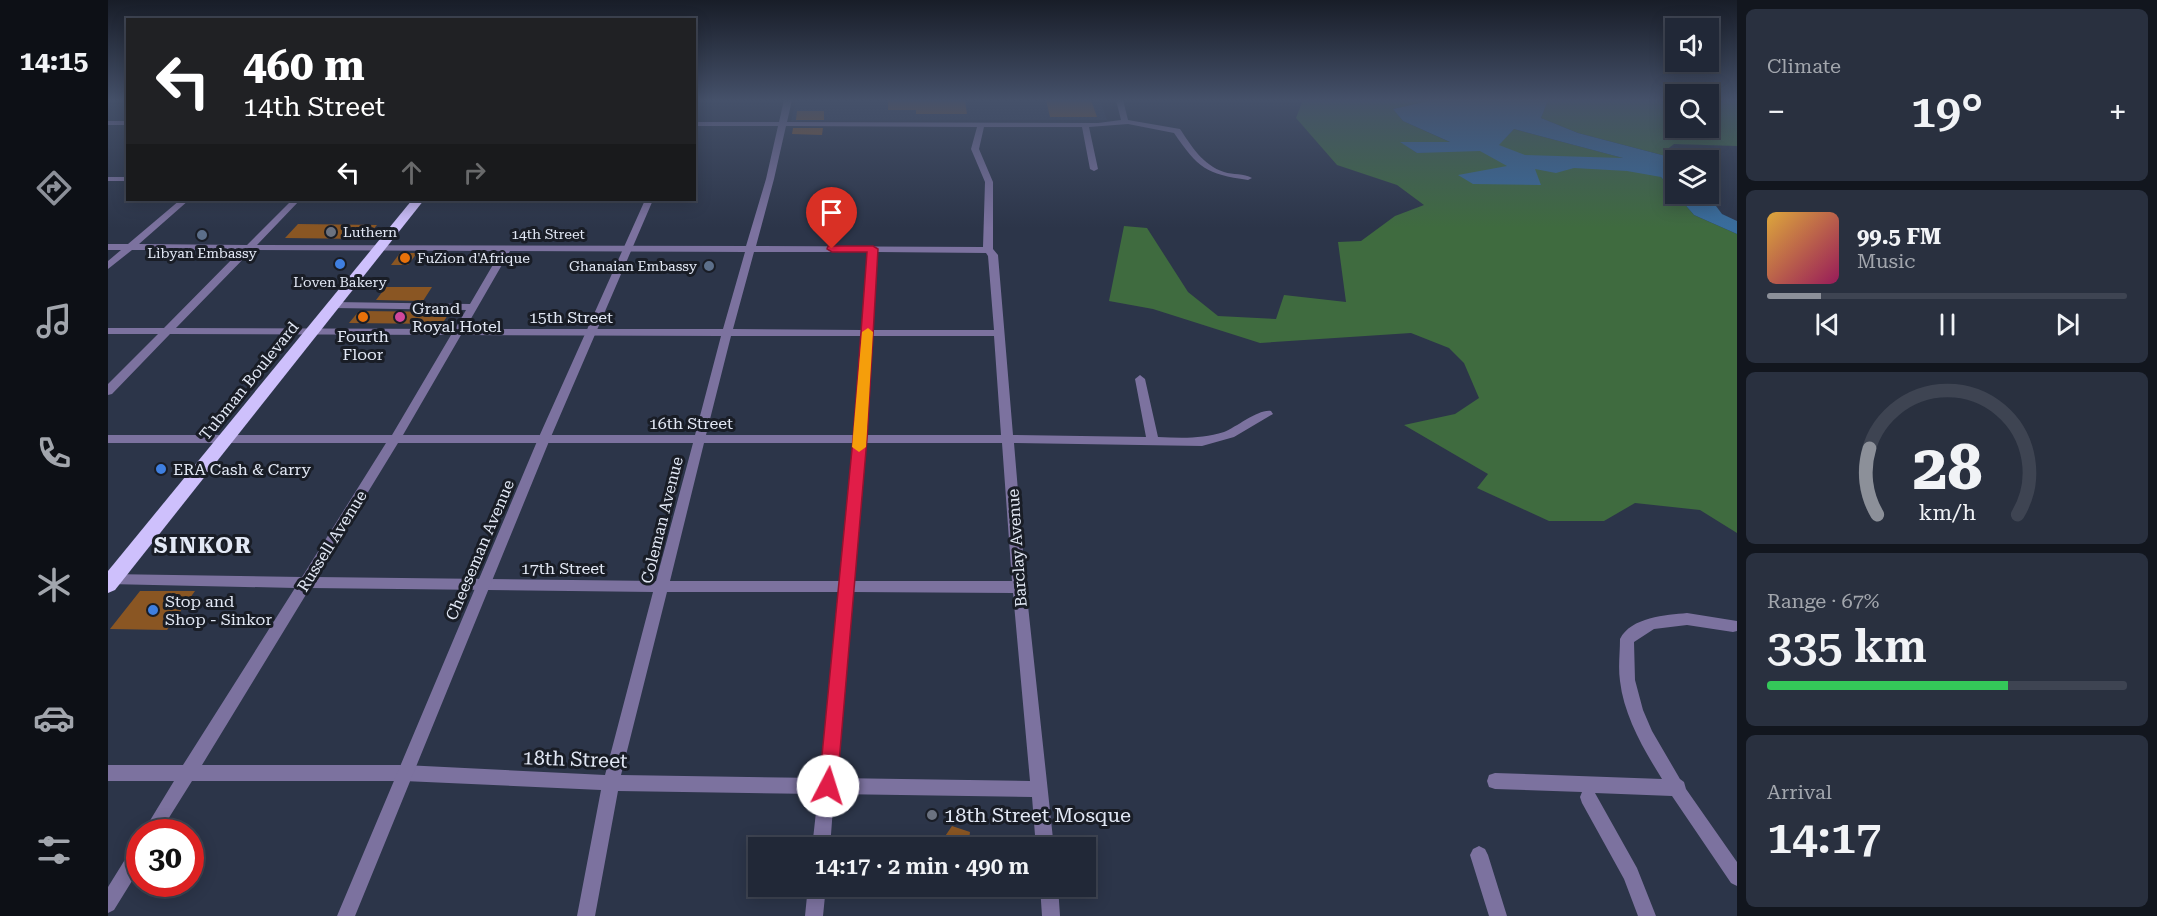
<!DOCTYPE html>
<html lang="en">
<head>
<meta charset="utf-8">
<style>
	:root { --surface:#212837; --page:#29303f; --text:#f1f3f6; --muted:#a2a6ad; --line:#3e4452; --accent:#8c9099 }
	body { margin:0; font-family:"Roboto Serif",serif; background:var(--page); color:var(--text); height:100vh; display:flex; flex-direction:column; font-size:22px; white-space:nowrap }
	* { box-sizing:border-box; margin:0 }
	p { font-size:20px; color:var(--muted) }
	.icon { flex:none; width:33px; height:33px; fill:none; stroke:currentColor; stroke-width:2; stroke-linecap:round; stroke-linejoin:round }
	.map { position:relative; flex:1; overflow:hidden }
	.panel { display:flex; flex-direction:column; gap:9px; padding:9px; background:#12161e; width:420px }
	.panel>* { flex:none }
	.hud { position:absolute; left:18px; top:18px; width:570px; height:183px; border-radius:0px; box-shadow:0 3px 15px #0003,0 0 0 2px var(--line); background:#202124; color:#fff; overflow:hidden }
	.buttons { position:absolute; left:1557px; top:18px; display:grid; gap:12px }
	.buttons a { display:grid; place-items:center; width:54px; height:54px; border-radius:0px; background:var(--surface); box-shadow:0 3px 15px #0003,0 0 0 2px var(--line); font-size:30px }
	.speed { position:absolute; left:18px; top:819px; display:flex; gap:12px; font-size:30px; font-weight:700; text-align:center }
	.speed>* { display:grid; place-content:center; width:78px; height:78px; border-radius:50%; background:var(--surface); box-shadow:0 3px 15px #0003,0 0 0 2px var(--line); line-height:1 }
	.speed .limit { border:9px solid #d22; background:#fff; color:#111 }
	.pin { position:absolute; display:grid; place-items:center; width:51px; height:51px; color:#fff; margin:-62px -26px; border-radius:50% 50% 50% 0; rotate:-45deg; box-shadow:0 0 6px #0007 }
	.pin .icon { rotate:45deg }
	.me { position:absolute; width:66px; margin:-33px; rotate:5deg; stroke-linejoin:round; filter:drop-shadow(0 0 4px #0008) }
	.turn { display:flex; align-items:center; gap:21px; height:126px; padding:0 18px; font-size:27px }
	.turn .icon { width:78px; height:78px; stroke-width:2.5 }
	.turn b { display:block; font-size:42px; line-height:51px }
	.lanes { display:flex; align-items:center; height:57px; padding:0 18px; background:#0003; justify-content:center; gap:30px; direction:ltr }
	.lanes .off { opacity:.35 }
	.big { font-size:45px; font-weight:600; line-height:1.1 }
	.panel .widget { flex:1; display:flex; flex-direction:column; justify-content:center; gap:9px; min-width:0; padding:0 21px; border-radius:9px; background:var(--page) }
	.panel .dial { align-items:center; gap:0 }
	.dial svg { height:156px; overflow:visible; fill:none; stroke:var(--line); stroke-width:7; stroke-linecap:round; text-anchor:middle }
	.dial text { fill:var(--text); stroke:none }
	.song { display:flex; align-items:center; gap:18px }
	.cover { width:72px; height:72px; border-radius:9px; background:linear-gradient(135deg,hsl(40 70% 55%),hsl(330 70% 35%)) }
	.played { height:6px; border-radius:3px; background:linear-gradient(90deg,var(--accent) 15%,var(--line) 15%) }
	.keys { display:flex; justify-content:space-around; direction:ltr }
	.heat { display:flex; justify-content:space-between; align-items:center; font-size:33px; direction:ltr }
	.charge { height:9px; border-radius:4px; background:linear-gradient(90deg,#34c759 67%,var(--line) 0) }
	.trip { position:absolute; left:640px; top:837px; width:348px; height:60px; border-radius:0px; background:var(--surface); box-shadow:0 3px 15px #0003,0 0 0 2px var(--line); font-weight:600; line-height:60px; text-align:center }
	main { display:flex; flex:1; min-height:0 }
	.dock { display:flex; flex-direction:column; width:108px; justify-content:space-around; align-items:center; background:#0d1016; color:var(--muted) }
	.dock .icon { width:42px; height:42px }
	.dock .current { color:var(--accent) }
	.dock b { font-size:27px; color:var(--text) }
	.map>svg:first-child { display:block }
	.built { fill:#313d57 }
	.green { fill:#3f6b3f }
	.water { fill:#396d9d; fill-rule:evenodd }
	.building { fill:#8a5623 }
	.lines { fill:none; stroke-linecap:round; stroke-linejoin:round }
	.minor { fill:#7c729f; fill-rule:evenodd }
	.tertiary { fill:#7c729f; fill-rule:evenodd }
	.trunk { fill:#cec0fc; fill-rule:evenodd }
	.route { fill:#e11d48; stroke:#92132f; stroke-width:1.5 }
	.slow { fill:#f59e0b }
	.worship-dot { fill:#6b7280; stroke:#191d26; stroke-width:2 }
	.service-dot { fill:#5c6f8a; stroke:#191d26; stroke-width:2 }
	.food-dot { fill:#e8710a; stroke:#191d26; stroke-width:2 }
	.shop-dot { fill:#3f7fe0; stroke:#191d26; stroke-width:2 }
	.hotel-dot { fill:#d1479c; stroke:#191d26; stroke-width:2 }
	.labels { text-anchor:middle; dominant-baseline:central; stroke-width:6; stroke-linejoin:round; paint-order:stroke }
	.far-poi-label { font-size:14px; fill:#e2e8f5; stroke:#191d26; text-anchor:start }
	.far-street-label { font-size:14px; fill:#e2e8f5; stroke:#191d26 }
	.poi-label { font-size:16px; fill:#e2e8f5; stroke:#191d26; text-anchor:start }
	.street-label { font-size:16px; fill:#e2e8f5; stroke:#191d26 }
	.near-street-label { font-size:20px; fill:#e2e8f5; stroke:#191d26 }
	.near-poi-label { font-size:20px; fill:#e2e8f5; stroke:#191d26; text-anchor:start }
	.district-label { font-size:22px; font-weight:bold; letter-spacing:1.5px; fill:#e2e8f5; stroke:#191d26 }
</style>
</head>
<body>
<main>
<nav class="dock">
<b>14:15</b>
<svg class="icon current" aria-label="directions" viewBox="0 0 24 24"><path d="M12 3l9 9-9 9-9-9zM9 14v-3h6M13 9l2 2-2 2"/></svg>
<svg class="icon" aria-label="music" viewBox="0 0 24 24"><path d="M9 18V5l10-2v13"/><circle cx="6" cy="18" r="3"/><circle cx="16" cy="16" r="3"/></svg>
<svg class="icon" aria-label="phone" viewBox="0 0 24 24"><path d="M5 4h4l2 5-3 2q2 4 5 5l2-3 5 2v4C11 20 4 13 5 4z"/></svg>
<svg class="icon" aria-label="climate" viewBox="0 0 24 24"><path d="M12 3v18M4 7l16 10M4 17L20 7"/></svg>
<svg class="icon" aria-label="car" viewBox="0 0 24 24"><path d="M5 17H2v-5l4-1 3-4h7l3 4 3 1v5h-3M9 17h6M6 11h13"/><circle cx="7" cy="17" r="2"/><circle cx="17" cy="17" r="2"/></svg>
<svg class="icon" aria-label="filters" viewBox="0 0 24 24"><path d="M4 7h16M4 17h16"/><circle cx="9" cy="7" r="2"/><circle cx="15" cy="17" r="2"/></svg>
</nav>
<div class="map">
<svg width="1629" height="916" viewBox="0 0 1629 916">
	<rect width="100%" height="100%" fill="#2c3549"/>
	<path class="built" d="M688,100H992L999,120L683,121Z"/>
	<path class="green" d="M1195,100H1325L1285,109L1295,121L1344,143L1293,142L1309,153L1390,145L1406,129L1519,159L1553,177L1586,215L1629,234V533L1592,510L1527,503L1496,521H1441L1369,488L1380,474L1296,425L1347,414L1371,398L1356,363L1341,348L1303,333L1152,343L1045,309L1001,301L1016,226L1039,228L1080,292L1110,316L1168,319L1176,295L1238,302L1230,242L1253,241L1287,216L1316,205L1289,185L1229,165L1188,118Z
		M1440,100H1567L1568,128H1600L1601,101L1629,100V146L1566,144L1558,150L1573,160L1470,133L1433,118Z"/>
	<path class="water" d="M1325,100H1440L1433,118L1470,133L1573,160H1568V194H1599L1614,214L1629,221V234L1586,215L1553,177L1519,171L1466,168L1448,173L1427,169L1433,185L1365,184L1350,175L1399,166L1372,151L1309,153L1292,142H1342L1295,121L1285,109ZM1406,129L1515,158L1417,155L1391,145Z"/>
	<path class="building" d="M780,100H857L859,114H808V110H780Z
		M938,100H983L989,117H942Z
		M689,111H716V120H688Z
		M685,128H715L714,135L684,134Z
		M190,224L269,225L257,239L177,238Z
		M292,253H309L300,265H283Z
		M278,287H324L315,301L268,300Z
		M251,311L342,312L334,324L241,323Z
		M32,591H87L59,630L2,629Z
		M844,826L862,832L860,848H829Z"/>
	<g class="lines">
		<path class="minor" d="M676,100H684L679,122L990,123L1013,120L1008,100H1015L1020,120L1072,129C1084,147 1095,165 1116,172C1125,175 1136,173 1144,178L1140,180C1098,174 1090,168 1066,133L1020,124L981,127L990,169L986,171L982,169L974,127H876L871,149L885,182V249L890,255L905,435L1038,437L1027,379L1032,375L1037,379L1050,437C1073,438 1094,439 1116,432C1129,427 1150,409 1163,411L1165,414L1126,437L1094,446L906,443L918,587L946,848H928L924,797L726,794L722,848H704L710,794L510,791L487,916H469L493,790L296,781H84L52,832H35L66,781H0V765H75L187,588L0,584V574L194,577L278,443H0V435H284L343,335L62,334L4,394L0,395V384L50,334H0V328H56L133,250H24L0,269V261L13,250H0V244H20L72,200H81L31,244L139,245L184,200H192L149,245L638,246L658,179L670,126H586V122H671ZM678,126L869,127L863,149L877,182L875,247L648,246L666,179ZM144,250L393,251L362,304L226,302L221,305L226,308L358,310L347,329L68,328ZM402,251L637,252L615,329H357ZM646,252H760L754,330L625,329ZM769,252L878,253L880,256L886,330H765ZM353,335L613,336L587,435H295ZM623,336H754L746,435H598ZM764,336H886L893,435H758ZM290,443H585L548,581L208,577ZM596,443H746L732,581H562ZM758,443H894L904,581H745ZM202,588L545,592L497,775L296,765H94ZM559,592H730L712,778L513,775ZM744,592L905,593L922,781L728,778Z
			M0,121H20V125H0Z
			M0,177H20V181H0Z
			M1579,613L1629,621V631L1625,632L1579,625L1546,629L1526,642L1527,680L1535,710L1544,731L1572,779L1576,782L1578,789L1629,862V886L1623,883L1564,796L1487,793L1529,868L1548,916H1530L1516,879L1474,803L1472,797L1474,792L1387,789L1381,787L1379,781L1381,775L1387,773L1554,779C1536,750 1516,716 1512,681C1510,667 1512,653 1512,639C1523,617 1558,615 1579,613Z
			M32,843V868L6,910L0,913V887L26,845Z
			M1371,846L1377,849L1380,855L1399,916H1381L1362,855L1365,849Z
			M700,886H718L715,916H697Z
			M932,886H950L952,916H934Z"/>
		<path class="tertiary" d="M537,200H545L442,439L247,916H229L430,439Z"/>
		<path class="trunk" d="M304,200H316L7,590L0,593V571Z"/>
	</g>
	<linearGradient id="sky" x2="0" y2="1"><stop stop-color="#181d28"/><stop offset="0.44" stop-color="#45516a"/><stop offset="1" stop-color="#45516a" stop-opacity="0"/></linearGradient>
	<rect width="1629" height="228" fill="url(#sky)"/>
	<path class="route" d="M720,246H765L770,249L759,439L729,786L727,792L720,795L714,792L711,786L745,439L759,252H724L719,249Z"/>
	<path class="slow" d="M760,328L765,332L758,447L751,452L744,447L754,332Z"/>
	<g class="worship-dot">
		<circle cx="223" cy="232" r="6"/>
		<circle cx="824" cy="815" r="6"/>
	</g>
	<g class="service-dot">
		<circle cx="94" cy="235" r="6"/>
		<circle cx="601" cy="266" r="6"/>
	</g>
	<g class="food-dot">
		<circle cx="297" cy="258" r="6"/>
		<circle cx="255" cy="317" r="6"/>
	</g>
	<g class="shop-dot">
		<circle cx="232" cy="264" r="6"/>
		<circle cx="53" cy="469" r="6"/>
		<circle cx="45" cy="610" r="6"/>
	</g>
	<circle class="hotel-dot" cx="292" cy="317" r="6"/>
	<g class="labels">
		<g class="far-poi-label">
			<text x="235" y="232">Luthern</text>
			<text x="94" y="253" text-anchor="middle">Libyan Embassy</text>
			<text x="309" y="258">FuZion d'Afrique</text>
			<text x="589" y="266" text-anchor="end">Ghanaian Embassy</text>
			<text x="232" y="282" text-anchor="middle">L'oven Bakery</text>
		</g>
		<g class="far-street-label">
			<text x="440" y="234">14th Street</text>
		</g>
		<g class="poi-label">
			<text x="304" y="308">Grand<tspan x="304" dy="18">Royal Hotel</tspan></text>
			<text x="255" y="336" text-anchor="middle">Fourth<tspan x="255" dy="18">Floor</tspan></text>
			<text x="65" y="469">ERA Cash &amp; Carry</text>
			<text x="57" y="601">Stop and<tspan x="57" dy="18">Shop - Sinkor</tspan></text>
		</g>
		<g class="street-label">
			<text x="463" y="317">15th Street</text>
			<text transform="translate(141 381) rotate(-51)">Tubman Boulevard</text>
			<text x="583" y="423">16th Street</text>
			<text transform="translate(554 520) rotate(-76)">Coleman Avenue</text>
			<text transform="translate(224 541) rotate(-58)">Russell Avenue</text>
			<text transform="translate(909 548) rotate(-94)">Barclay Avenue</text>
			<text transform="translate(372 550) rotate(-67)">Cheeseman Avenue</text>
			<text x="455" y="568">17th Street</text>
		</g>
		<g class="near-street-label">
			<text transform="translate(467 759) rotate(2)">18th Street</text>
		</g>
		<g class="near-poi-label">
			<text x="836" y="815">18th Street Mosque</text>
		</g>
		<g class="district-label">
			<text x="95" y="545">SINKOR</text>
		</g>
	</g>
</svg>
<div class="buttons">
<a><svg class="icon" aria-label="sound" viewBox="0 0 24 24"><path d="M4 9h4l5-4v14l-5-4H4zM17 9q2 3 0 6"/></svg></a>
<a><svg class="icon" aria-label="search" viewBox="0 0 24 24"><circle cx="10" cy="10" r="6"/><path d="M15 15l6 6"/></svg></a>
<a><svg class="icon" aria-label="layers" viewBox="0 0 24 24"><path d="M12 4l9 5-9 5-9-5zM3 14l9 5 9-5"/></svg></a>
</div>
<div class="speed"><div class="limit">30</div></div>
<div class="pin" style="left:724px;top:249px;background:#d93025"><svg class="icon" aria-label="arrive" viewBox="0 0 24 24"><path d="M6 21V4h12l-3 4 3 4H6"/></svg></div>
<svg class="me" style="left:720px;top:786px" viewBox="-20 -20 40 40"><circle r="19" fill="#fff"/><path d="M0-13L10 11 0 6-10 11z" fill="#e11d48"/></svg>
<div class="trip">14:17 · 2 min · 490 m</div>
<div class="hud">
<div class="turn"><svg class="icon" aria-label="left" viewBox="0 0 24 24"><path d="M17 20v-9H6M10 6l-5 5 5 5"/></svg><div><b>460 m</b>14th Street</div></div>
<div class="lanes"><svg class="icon" aria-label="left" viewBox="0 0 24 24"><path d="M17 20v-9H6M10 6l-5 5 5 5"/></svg><svg class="icon off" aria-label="ahead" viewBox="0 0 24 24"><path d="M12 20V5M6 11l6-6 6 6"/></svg><svg class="icon off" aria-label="right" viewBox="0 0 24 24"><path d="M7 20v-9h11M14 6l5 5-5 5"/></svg></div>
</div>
</div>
<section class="panel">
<div class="widget"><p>Climate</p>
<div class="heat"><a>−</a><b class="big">19°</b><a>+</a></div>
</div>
<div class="widget">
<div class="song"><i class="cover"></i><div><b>99.5 FM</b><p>Music</p></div></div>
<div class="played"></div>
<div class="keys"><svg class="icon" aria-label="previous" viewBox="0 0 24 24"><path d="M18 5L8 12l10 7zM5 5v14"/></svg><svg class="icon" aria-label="pause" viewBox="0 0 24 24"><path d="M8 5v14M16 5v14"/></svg><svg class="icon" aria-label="next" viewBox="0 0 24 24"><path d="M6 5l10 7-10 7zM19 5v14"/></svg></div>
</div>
<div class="widget dial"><svg viewBox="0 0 100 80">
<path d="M14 69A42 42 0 1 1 86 69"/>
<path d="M14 69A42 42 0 0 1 10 35" stroke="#8c9099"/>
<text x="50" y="56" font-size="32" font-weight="700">28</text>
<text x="50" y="72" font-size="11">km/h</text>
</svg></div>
<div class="widget"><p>Range · 67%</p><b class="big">335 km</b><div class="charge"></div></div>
<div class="widget"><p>Arrival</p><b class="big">14:17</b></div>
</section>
</main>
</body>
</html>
